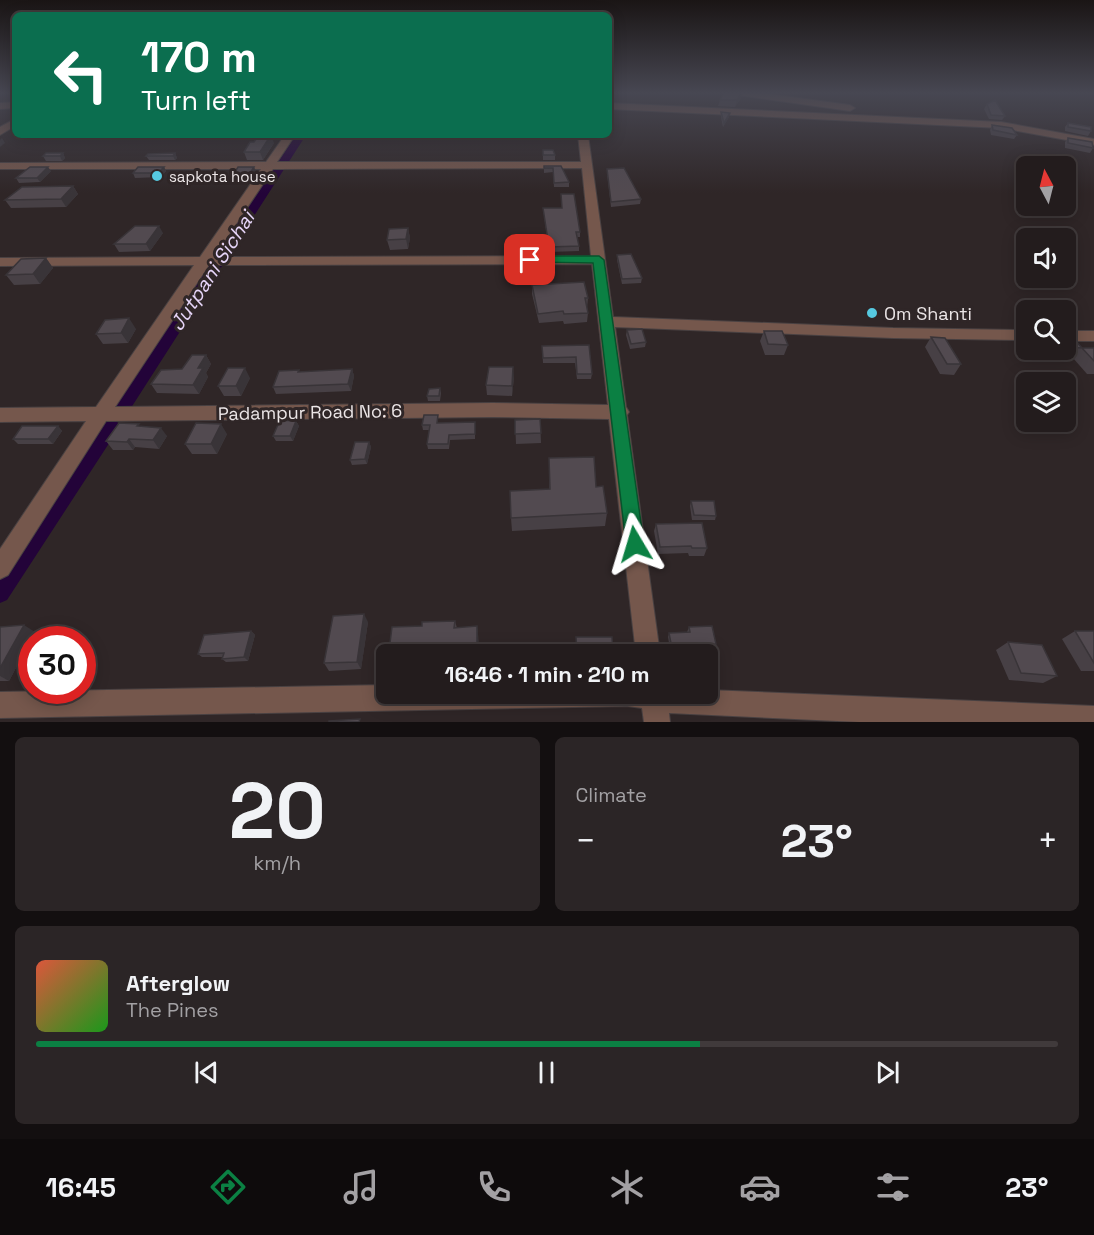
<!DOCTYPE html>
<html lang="en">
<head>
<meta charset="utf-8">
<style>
	:root { --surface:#231c1d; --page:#2b2526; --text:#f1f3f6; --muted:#a3a1a4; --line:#403a3b; --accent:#0b8043 }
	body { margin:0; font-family:"Space Grotesk",sans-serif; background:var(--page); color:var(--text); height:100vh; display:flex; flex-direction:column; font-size:22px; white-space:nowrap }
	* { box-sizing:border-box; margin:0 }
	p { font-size:20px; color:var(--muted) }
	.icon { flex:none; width:33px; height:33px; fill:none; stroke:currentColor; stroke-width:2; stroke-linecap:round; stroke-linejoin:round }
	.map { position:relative; height:722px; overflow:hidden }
	.details { display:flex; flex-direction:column; gap:15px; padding:15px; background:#130f10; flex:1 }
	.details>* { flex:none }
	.top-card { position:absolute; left:12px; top:12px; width:600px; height:126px; border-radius:9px; box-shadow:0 3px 15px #0003,0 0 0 2px var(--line); background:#0b6e4f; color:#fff; overflow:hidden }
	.needle { width:39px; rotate:353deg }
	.controls { position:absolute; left:1016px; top:156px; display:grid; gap:12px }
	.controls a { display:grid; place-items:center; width:60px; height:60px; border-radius:9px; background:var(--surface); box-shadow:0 3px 15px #0003,0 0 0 2px var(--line); font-size:30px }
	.speed { position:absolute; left:18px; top:626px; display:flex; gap:12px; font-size:30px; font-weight:700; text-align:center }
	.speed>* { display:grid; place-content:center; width:78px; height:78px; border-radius:50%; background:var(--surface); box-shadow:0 3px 15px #0003,0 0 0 2px var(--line); line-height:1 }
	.speed .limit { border:9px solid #d22; background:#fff; color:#111 }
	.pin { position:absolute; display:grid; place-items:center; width:51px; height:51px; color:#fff; margin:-26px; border-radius:12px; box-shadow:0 3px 9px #0006 }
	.me { position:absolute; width:66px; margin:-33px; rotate:353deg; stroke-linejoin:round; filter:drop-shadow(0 0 4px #0008) }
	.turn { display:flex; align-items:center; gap:21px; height:126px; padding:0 30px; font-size:27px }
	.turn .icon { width:78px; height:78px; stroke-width:2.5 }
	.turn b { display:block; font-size:42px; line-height:51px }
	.big { font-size:45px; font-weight:700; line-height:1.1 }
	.details .tile { flex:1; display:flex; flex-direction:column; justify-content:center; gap:9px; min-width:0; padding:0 21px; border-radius:9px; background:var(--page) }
	.details .dial { align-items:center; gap:0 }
	.dial b { font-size:78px; line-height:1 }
	.song { display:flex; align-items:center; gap:18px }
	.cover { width:72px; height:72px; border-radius:9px; background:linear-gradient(135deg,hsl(10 70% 55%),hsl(120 70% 35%)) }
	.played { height:6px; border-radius:3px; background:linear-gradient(90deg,var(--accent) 65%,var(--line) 65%) }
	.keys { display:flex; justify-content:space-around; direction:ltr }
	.heat { display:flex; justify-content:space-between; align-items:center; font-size:33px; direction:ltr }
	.details .tiles { flex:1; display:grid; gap:15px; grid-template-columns:1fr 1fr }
	.tile:last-child { grid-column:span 2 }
	.trip { position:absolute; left:376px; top:644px; width:342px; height:60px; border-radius:9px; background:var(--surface); box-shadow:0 3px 15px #0003,0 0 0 2px var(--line); font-weight:700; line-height:60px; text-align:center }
	.tab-bar { display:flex; height:96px; justify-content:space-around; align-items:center; background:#0e0b0c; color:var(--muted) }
	.tab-bar .icon { width:42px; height:42px }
	.tab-bar .current { color:var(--accent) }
	.tab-bar b { font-size:27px; color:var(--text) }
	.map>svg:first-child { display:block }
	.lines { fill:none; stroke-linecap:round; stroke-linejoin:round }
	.canal { fill:#230339; fill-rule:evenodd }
	.minor-casing { stroke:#494142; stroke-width:2 }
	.minor { fill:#75574c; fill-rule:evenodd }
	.wall { fill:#474045 }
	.shaded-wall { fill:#393438 }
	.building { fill:#524a50; stroke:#393438; stroke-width:1.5 }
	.route { fill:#0b8043; stroke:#07532c; stroke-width:1.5 }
	.poi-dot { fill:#56c9e0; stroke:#2f2627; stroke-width:2 }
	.labels { text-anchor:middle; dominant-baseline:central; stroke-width:6; stroke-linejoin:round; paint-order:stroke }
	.far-poi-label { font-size:15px; fill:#ece6e7; stroke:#2f2627; text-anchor:start }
	.poi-label { font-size:18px; fill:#ece6e7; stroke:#2f2627; text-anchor:start }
	.street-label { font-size:18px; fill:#ece6e7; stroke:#2f2627 }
	.water-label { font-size:20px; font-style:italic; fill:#e6d5f8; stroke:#2f2627 }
</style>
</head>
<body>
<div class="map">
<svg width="1094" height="722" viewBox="0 0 1094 722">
	<rect width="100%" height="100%" fill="#2f2627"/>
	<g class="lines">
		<path class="canal" d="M296,135H306L129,411L123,413L117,411L115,407L117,403Z
			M111,419L117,421L119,426L117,431L7,600L0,603V575L105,421Z"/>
		<defs>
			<path id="minor" d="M733,92H755L850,105L855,108L850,111L738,95Z
				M15,102V108L0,109V103Z
				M609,103L1001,122L1094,139V145L1001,128L609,109Z
				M15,119V126L0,135V127Z
				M285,135H295L277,162H581L578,135H588L613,317L893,328L1026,330V340L893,338L615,327L626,407L629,412L627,415L660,654H636L609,419L493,417L106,421L8,575L0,579V549L86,421L0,422V408L96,407L194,265L0,266V258L200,257L261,169H0V163L266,162ZM582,168L591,256L214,257L273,169ZM592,264L608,405L493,403L115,407L209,265Z
				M1065,331H1094V341H1065Z
				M387,685V693H708V690L1094,706V722H859L669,713L670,722H644L642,708L627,706L0,718V692Z"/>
		</defs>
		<use href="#minor" class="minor-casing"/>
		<use href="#minor" class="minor"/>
	</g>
	<path class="wall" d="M742,92L741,98L735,107L718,106L720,100Z
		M987,104L1005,116L1002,120L989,119L984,109Z
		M721,112L729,117L723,127L721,117Z
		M1068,123L1091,131L1088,136L1065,131V127Z
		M992,125L1017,135L1014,139L991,135L990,130Z
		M1068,138L1093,148L1090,153L1065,148V142Z
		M274,143L263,160H247L244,152Z
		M543,150L555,155V160H543Z
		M63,153L65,158L62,161H46L43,156Z
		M175,153L177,158L175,160H149L146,156Z
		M544,166H561L569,182V187H554L553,172L544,173Z
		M164,167L166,171L161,177L135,178L133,173Z
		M607,169L641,199L640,204L611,207L607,173Z
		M51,171L40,182L19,183L16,178Z
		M256,171L249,181H234L232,177Z
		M73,186L78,194L66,207L11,208L5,200Z
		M543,208H562L580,232V237H577L579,246V251L549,252Z
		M408,228L410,238L408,249L390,250L387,240Z
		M163,233L150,251L119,252L114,244Z
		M617,255L642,278L641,283L622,284L617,260Z
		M46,258L53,268L40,284L14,285L6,275Z
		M532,285L588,298L587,308L588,313L587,322L564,324L563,321L539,323L532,294Z
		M136,329L128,343L103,344L96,334Z
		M627,330L646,342L645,347L630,349L626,335Z
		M764,331L788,345L784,355H765L760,341Z
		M1065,332L1082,348H1094V374H1087L1073,358L1053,357L1047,350H1065Z
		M931,337L961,364L954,375L940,374L925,347Z
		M589,345L592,374L591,379H577L575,363H543L542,346Z
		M206,355L211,364L206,373L208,377L199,394L157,393L151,384L182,369Z
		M352,369L354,376L351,391L276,394L273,387L299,372Z
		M514,377L512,396L487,395L486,385Z
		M250,378L241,396H224L218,386Z
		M440,388L441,393L440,401H428L427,396Z
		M438,415V423L475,422V439L450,440L449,449H428L427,444L429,430H423L422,425Z
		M540,419L541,443L516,444L515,420Z
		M296,421L299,426L293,441H276L273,436Z
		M58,426L62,431L53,444H18L13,439Z
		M141,427L167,436L159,449L135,447L133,450H113L106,441Z
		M227,434L217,454H192L185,444Z
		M369,442L371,447L367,464L352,465L350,460Z
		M549,458L596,487L607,513L605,526L512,531L511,518L549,489Z
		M691,501L716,516L715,520H692L690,506Z
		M656,524L707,548L704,556H689L688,553L658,554L654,531Z
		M455,621L457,628L477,626L478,634L479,654H391L389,651L422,626Z
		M368,622L361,669L329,671L324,663Z
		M0,627L35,632L9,681H0Z
		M689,627L716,644L714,648L690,650L691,654H671L668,637L669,633L687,632Z
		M251,631L255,635L248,661L226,662L222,659L223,657H202L198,654Z
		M1075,631H1094V671H1081L1062,639Z
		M1008,642L1057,676L1043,683L1009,680L996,650Z"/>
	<path class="shaded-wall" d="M742,92L741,98L735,107L737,100Z
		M730,113L729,117L723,127L724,123Z
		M271,135L274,143L263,160L260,152Z
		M2,138L5,143L0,147V140Z
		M63,153L65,158L62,161L60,156Z
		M175,153L177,158L175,160L173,156Z
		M48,167L51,171L40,182L37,178Z
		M164,167L166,171L161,177L158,173Z
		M254,167L256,171L249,181L248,176Z
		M73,186L78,194L66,207L61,199Z
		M159,226L163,233L150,251L146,244Z
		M408,228L410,238L408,249L406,239Z
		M46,258L53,268L40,284L33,274Z
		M129,318L136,329L128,343L121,333Z
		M206,355L211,364L206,373L208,377L199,394L193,385L198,368Z
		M513,367L514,377L512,396V386Z
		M245,368L250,378L241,396L236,386Z
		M352,369L354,376L351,391L348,384Z
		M296,421L299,426L293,441L290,436Z
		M221,424L227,434L217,454L211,444Z
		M58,426L62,431L53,444L48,439Z
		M161,428L167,436L159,449L153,440Z
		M129,439L135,447L133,450L127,442Z
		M369,442L371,447L367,464L365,459Z
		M364,614L368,622L361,669L357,662Z
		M24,625L35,632L9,681L0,676V668Z
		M477,626L478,634L479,654H477Z
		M251,631L255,635L248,661L244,657Z"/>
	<path class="building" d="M724,92H742L737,100H720Z
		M995,100L1005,116L991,115L987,104Z
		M721,112L730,113L724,123Z
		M1068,123L1091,127V131L1068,127Z
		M992,125L1012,128L1017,135L993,130Z
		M271,135L260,152H244L250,142H254L258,136Z
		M1068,138L1092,142L1093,148L1068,143Z
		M543,150H553L555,155H543Z
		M46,153H63L60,156H43Z
		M175,153L173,156H146L148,154Z
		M544,166H561L569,182L554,183L553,168H544Z
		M30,167H48L37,178H16Z
		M138,167H164L158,173H133Z
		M238,167H254L248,176L232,177Z
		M624,168L641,199L611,202L607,169Z
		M73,186L61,199L5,200L22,187Z
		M561,194H574L580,232H576L579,246L549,247L543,208H562Z
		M135,226H159L146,244H114Z
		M408,228L406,239L387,240L389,229Z
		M631,254L642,278L622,279L617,255Z
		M46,258L33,274L6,275L21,259Z
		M584,282L588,298H585L588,313L564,314L563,311L538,314L532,285Z
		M129,318L121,333L96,334L105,320Z
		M642,329L646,342L631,344L627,330Z
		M764,331H782L788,345L768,344Z
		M1065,332H1068L1082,348L1065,347Z
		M931,337L945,338L961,364H947Z
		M589,345L592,374H577L576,357L543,358L542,346Z
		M1082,348H1094V361Z
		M192,355H206L198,368H203L193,385L151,384L161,370L182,369Z
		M489,367H513L512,386L486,385Z
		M228,368H245L236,386H218Z
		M352,369L348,384L273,387L279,371L299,370L298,372Z
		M440,388L439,396H427L429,389Z
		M424,415H438L437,423L475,422V434L449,435L448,444H427L430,425H422Z
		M540,419L541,433L515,434V420Z
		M280,420L296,421L290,436H273Z
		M119,423L139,424L137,426L161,428L153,440L129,439L127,442L106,441Z
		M196,423L221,424L211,444H185Z
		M22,426H58L48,439H13Z
		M355,442H369L365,459L350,460Z
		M594,457L596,487L603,486L607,513L511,518L510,491L550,489L549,458Z
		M691,501H714L716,516L694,515Z
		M702,523L707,548H692L691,546L660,547L656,524Z
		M364,614L357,662L324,663L333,616Z
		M455,621L454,628L477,626V654H419L420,650L389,651L392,627L422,626V622Z
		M24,625L0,668V627Z
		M712,626L716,644L689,646L691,654H673L669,633L690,632L689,627Z
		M251,631L244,657L222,659L224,653L198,654L204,635Z
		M1075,631H1094V663Z
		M576,637H612L613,654H577Z
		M1008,642L1042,645L1057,676L1021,673Z
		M360,719L359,722H329V721Z"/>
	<linearGradient id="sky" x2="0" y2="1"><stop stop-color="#1a1515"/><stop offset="0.48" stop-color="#474752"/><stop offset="1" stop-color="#474752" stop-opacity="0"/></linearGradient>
	<rect width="1094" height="193" fill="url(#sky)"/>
	<path class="route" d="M530,256H599L604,260L644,544L642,550L635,552L629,550L626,544L593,263L526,262L524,260Z"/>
	<g class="poi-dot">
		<circle cx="157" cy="176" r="6"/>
		<circle cx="872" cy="313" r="6"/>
	</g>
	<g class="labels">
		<g class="far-poi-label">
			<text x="169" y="176">sapkota house</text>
		</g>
		<g class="poi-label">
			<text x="884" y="313">Om Shanti</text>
		</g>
		<g class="street-label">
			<text transform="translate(310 412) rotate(-1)">Padampur Road No: 6</text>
		</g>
		<g class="water-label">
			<text transform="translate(212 271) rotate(-57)">Jutpani Sichai</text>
		</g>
	</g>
</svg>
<div class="controls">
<a><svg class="needle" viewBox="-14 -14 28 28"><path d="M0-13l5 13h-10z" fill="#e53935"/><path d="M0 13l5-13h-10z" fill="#a3a1a4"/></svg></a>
<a><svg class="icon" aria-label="sound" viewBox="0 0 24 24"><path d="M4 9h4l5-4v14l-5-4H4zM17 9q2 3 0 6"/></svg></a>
<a><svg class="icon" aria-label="search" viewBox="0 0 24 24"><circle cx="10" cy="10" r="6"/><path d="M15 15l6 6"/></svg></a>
<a><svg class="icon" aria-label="layers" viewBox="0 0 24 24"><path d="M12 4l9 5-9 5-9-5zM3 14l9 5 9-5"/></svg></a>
</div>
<div class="speed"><div class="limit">30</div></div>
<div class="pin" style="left:530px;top:260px;background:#d93025"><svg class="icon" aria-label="arrive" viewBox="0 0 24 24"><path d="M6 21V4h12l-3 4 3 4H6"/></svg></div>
<svg class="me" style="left:635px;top:544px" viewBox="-20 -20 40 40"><path d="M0-17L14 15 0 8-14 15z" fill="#0b8043" stroke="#fff" stroke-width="4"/></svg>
<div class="trip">16:46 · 1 min · 210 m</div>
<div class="top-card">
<div class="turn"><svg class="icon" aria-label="left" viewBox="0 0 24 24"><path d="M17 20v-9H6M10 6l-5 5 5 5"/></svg><div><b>170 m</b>Turn left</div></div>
</div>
</div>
<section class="details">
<div class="tiles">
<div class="tile dial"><b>20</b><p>km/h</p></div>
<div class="tile"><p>Climate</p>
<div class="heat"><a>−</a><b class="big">23°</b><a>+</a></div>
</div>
<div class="tile">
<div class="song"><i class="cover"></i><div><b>Afterglow</b><p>The Pines</p></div></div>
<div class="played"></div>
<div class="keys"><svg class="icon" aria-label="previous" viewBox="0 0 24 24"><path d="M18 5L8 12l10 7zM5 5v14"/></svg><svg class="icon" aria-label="pause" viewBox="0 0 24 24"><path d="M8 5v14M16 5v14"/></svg><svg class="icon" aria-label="next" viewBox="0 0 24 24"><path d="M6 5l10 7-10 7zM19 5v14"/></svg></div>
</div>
</div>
</section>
<nav class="tab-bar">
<b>16:45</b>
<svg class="icon current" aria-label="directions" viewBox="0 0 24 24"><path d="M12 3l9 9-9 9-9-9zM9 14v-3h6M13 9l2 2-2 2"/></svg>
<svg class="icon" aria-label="music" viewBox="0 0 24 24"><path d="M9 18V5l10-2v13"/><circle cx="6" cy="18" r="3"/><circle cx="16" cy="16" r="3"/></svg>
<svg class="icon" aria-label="phone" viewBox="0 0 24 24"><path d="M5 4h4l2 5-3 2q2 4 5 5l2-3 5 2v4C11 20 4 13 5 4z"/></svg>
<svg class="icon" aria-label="climate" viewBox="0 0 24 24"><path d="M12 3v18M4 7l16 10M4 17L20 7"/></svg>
<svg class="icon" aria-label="car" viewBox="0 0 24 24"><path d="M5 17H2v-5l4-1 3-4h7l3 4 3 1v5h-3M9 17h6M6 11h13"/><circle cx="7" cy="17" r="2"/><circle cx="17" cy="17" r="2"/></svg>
<svg class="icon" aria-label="filters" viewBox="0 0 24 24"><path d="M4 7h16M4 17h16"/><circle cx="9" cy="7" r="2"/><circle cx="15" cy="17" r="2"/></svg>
<b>23°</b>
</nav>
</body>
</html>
